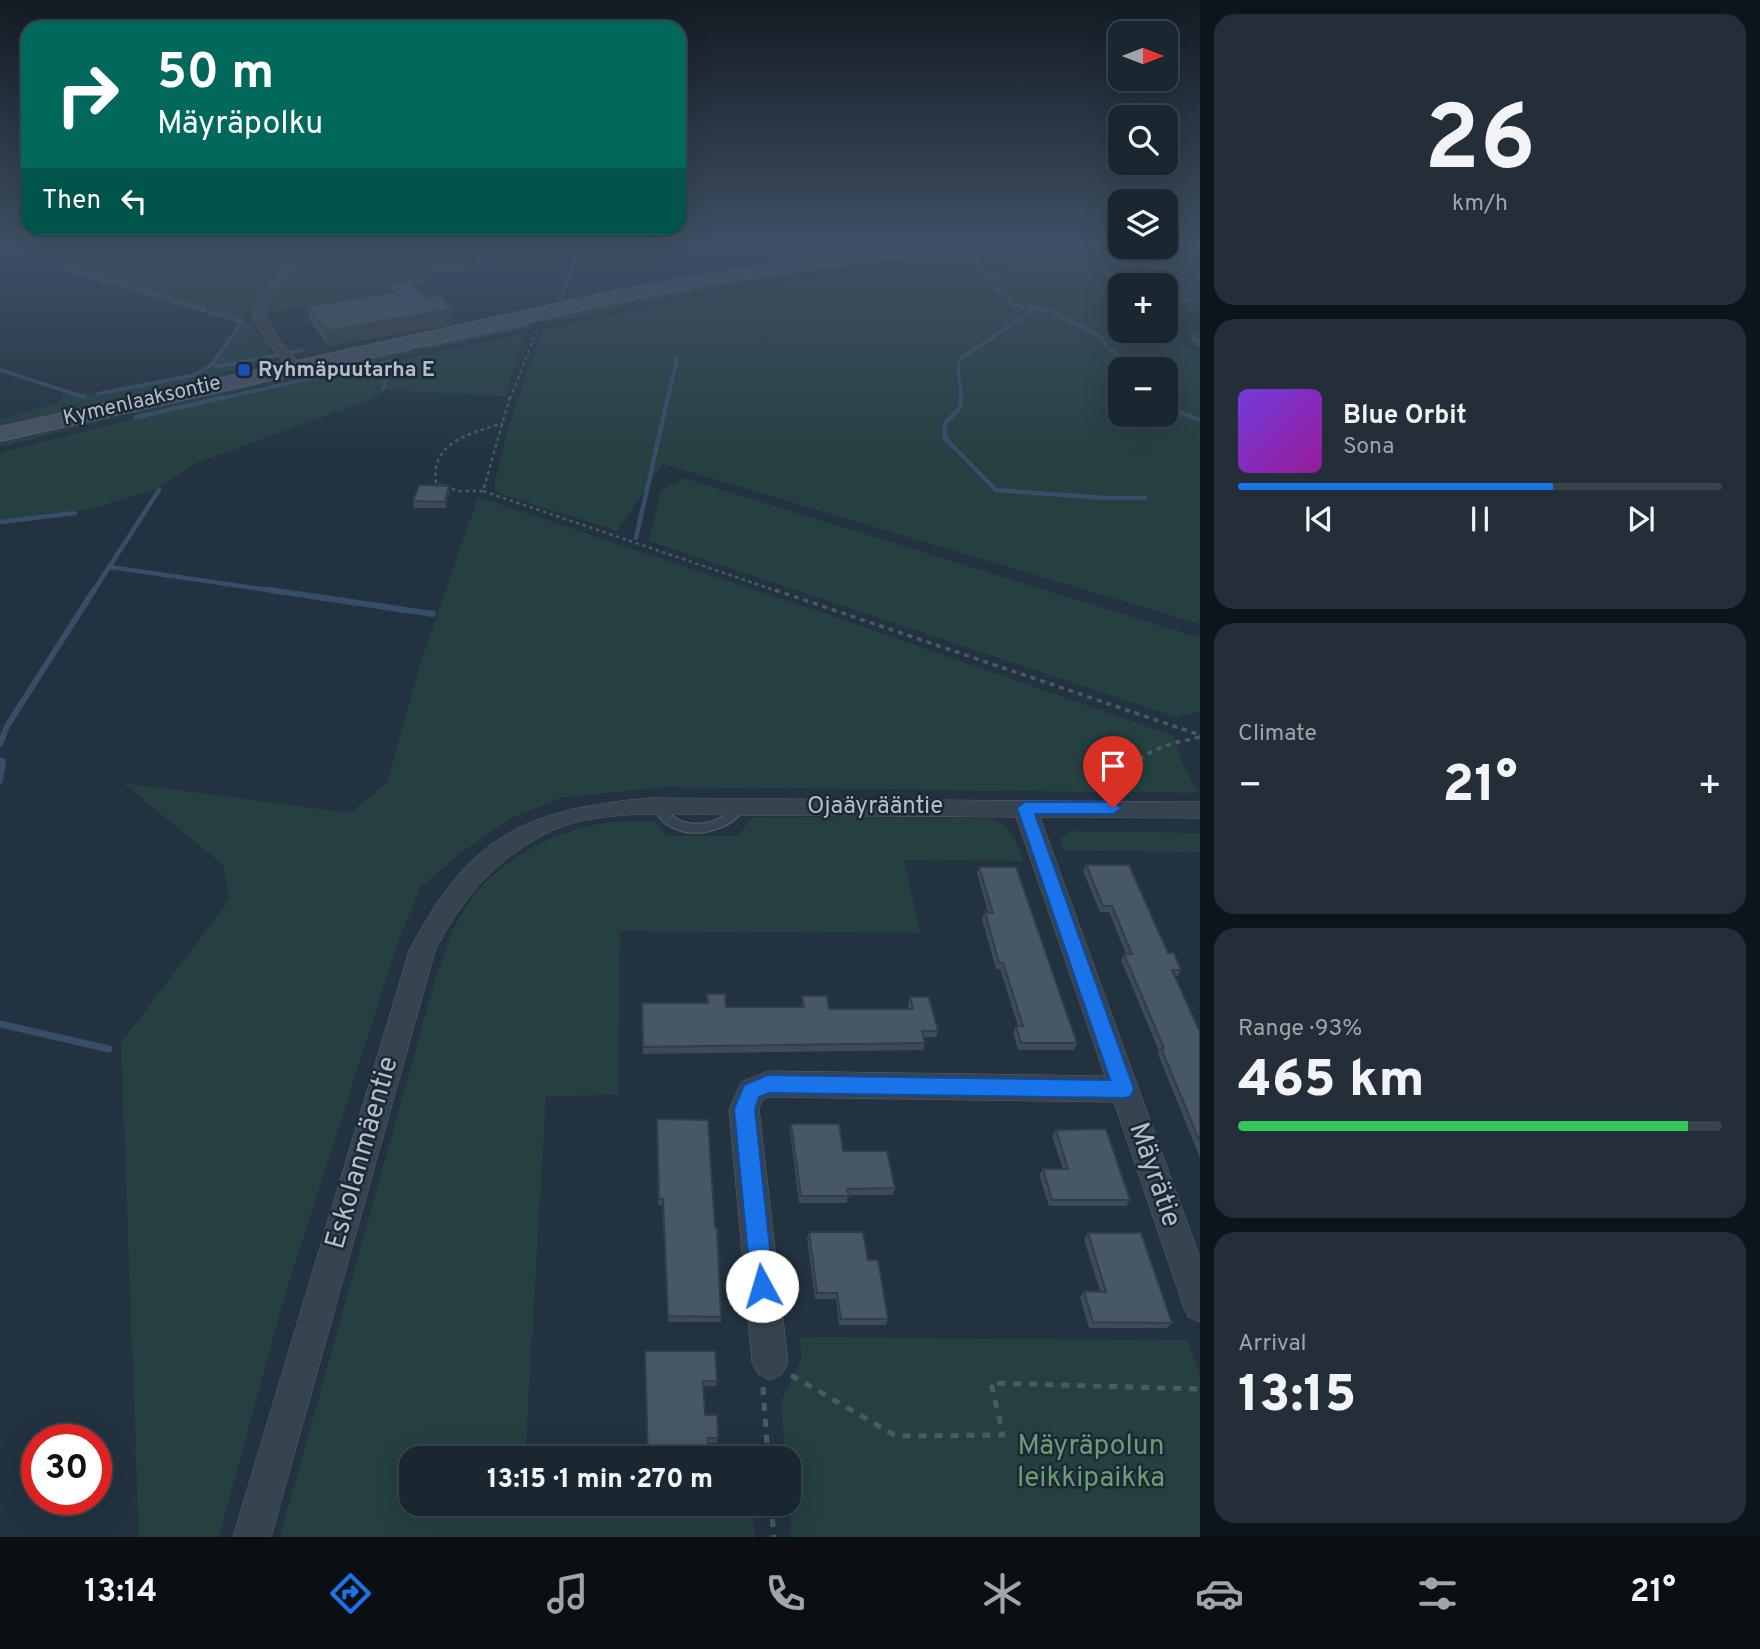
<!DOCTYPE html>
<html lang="en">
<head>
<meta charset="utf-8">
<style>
	:root { --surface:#1a2630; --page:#232e38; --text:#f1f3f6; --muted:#9fa5ab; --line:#38434c; --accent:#1a73e8 }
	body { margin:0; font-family:Overpass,sans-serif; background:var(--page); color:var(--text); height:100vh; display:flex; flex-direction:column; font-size:26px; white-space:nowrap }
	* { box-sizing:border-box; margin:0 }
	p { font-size:23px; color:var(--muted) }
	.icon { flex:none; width:38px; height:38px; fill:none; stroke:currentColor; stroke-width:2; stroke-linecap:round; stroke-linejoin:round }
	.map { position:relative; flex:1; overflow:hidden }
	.side { display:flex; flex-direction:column; gap:14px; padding:14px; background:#0e151a; width:560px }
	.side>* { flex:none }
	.banner { position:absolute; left:21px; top:21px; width:665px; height:214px; border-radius:21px; box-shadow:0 7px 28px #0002,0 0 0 2px var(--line); background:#00695c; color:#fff; overflow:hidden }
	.needle { width:46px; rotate:90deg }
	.buttons { position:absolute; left:1108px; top:21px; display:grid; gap:14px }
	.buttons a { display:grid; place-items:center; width:70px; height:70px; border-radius:14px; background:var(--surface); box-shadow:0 7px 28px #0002,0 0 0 2px var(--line); font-size:35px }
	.speed { position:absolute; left:21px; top:1424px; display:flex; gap:14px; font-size:35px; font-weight:700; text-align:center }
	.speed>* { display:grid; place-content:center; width:91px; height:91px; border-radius:50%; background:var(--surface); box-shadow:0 7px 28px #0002,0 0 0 2px var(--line); line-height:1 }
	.speed .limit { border:10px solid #d22; background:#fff; color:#111 }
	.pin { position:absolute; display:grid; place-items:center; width:60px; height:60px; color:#fff; margin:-72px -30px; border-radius:50% 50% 50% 0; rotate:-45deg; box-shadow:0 0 7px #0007 }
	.pin .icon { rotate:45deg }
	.me { position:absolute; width:77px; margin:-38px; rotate:354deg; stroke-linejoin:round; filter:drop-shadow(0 0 5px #0008) }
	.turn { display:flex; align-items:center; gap:24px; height:147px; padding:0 21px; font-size:32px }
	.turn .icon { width:91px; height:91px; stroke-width:2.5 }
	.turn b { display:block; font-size:49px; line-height:60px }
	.then { display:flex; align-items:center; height:66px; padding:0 21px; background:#0003; gap:14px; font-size:26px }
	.big { font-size:52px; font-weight:800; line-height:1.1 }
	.side .tile { flex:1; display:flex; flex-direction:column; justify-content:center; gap:10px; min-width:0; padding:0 24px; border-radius:21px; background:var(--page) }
	.side .dial { align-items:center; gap:0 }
	.dial b { font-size:91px; line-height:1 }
	.song { display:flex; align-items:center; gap:21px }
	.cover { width:84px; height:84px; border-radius:10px; background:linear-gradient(135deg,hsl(260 70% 55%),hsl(300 70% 35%)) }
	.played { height:7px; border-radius:4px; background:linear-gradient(90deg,var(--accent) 65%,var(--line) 65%) }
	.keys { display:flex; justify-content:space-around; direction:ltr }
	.heat { display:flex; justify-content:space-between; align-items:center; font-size:38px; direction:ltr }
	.charge { height:10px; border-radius:5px; background:linear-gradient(90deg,#34c759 93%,var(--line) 0) }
	.trip { position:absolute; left:399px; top:1446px; width:402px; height:70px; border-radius:21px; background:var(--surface); box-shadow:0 7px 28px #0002,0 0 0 2px var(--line); font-weight:800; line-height:70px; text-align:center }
	.tabs { display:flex; height:112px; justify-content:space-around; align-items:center; background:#0a0f13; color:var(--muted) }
	.tabs .icon { width:49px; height:49px }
	.tabs .on { color:var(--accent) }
	.tabs b { font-size:32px; color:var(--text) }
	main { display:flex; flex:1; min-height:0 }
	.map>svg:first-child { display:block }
	.green { fill:#254041; fill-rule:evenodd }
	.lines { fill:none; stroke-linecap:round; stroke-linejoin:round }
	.stream-far3 { stroke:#364e68; stroke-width:3.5 }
	.stream-far2 { stroke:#364e68; stroke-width:4.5 }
	.stream-far1 { stroke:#364e68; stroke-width:6 }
	.stream { stroke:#364e68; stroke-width:7 }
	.lane-casing { stroke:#56616e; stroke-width:2 }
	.street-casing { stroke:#56616e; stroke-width:1 }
	.secondary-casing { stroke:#56616e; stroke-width:2 }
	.path-far3 { stroke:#445d5e; stroke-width:2; stroke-dasharray:3.5 3.5; stroke-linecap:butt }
	.path-far2 { stroke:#445d5e; stroke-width:2.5; stroke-dasharray:3.5 3.5; stroke-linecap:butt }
	.path-far1 { stroke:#445d5e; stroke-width:3.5; stroke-dasharray:5 5; stroke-linecap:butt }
	.path { stroke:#445d5e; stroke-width:5; stroke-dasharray:8 8; stroke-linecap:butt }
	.lane { fill:#384350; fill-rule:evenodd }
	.street { fill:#384350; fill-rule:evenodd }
	.secondary { fill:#455263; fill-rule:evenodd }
	.wall { fill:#3d4b59 }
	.shaded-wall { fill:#323d48 }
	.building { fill:#475767; stroke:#323d48; stroke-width:2 }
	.route { fill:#1a73e8; stroke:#114b97; stroke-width:2 }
	.transit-dot { fill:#1a4fb4; stroke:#1d2835; stroke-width:2.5 }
	.labels { text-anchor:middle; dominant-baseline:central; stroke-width:5; stroke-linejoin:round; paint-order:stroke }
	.far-poi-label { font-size:21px; font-weight:bold; fill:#b4becb; stroke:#1d2835; text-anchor:start }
	.far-street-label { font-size:21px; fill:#b4becb; stroke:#1d2835 }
	.street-label { font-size:24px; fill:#b4becb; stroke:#1d2835 }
	.near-street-label { font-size:28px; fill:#b4becb; stroke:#1d2835 }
	.near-park-label { font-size:28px; fill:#6a9d72; stroke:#1d2835 }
</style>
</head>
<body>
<main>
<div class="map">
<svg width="1200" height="1537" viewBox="0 0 1200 1537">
	<rect width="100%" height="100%" fill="#233240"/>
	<path class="green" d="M90,246H273L297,250L298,254L248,303L242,322L252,324L275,360L229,371L197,382L0,427V419L58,403L65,391L97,394L194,375L211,365L241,323L50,265Z
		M450,246H474L478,264L460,272H427L420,284L265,313L269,300L308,254L316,251Z
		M976,246H1064L994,258L892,260L724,286L554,322L545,323L541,320L619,301L746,277Z
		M1096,246H1200V311L1166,317V285H1120V331H1160L1200,354V624L663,464L617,531L510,497L496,491L494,485L510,423L543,330L708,295L872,269L922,263L1000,261ZM1120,369H1166V415H1120Z
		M522,322L528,323L532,327L427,350L421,347Z
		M526,333L505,396L385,390L379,396L194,464L160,488L92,509L0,521V453L181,407Z
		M407,349L417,352L128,415L127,412Z
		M109,415L115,418L0,447V439Z
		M684,478L1200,638V711L1176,717L649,541L661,490Z
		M478,497L827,614L1174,736L1181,760L1198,793L665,787L560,798L510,819L458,855L421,887L399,939L282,1305L219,1537H139L121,1043L230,899L223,865L123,783L350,813L387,783L420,665Z
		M752,817L989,818C1013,827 1015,838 1023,861L904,860L920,933L620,931L619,1095L546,1096L525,1458H411V1503H752L755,1537H280L436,977C443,959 449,939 457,922C483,869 543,834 599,824C616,821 635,822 653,821L667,836H738Z
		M1070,831L1200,833V852L1062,850L1060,839Z
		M799,1337L1187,1340L1200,1376V1537H791L789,1458H785L781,1401L802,1358Z"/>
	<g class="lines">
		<path class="stream-far3" d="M145,246L166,258
			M0,250L55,264L92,246
			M950,252L959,251L965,255
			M975,261L996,289L1010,299L1011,305L1050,310L1102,337L1104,344L1135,369
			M49,264L242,322L211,365L194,375L97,394
			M1082,265L1140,285
			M987,275L1102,262L1200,271
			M421,284L430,271H460L479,265L475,246
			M1166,294L1200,302
			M560,299L580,246
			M424,346L527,325
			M397,352L409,349
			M212,363L216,366L226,365L302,350
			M0,370L84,397
			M217,399L394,360L383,389
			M668,399L677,358
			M961,399C962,385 956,373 959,360L1037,307"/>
		<path class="stream-far2" d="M961,397L960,407L945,424V438L996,490L1105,498H1145
			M1166,407L1200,420
			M136,417L225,397
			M0,522L75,513
			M636,538L668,397
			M110,567L282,592
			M93,592L159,490"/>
		<path class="stream-far1" d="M270,590L433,614
			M0,744L7,726L94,590
			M0,760L3,761L0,781"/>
		<path class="stream" d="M0,1024L109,1049"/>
		<defs>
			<path id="lane" d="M658,802C666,805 667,812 674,817C688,827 709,825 723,816C730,811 734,805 741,802L747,806C731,831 692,842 666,824C660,820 656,812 652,806Z"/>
			<path id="street" d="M323,246H434L428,250L311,253L270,299L265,315L278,338L302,367L295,371L290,370L267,343L251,315L259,295L304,247Z
				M650,798L1200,802V818L1040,817L1200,1258V1322L1188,1317L1183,1305L1114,1102L769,1097L762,1100L759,1109L788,1362L782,1374L770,1380L758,1374L752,1362L729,1109L741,1082L768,1071L1105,1076L1016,817C924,816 832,816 740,815C688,815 604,808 556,829C500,854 462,897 435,951L271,1537H233L409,951C468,836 525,809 650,798Z"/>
			<path id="secondary" d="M906,246H953L944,251L738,279L613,303L0,441V427L613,291L738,269Z"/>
		</defs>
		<use href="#lane" class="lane-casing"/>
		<use href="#street" class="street-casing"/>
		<use href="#secondary" class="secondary-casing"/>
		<path class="path-far3" d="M0,248L244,318
			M949,261L1014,258L1079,246
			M510,399L537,330"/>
		<path class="path-far2" d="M510,397L483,491L780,592
			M483,491H459L436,484C430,441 469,435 502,423"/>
		<path class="path-far1" d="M775,590L1200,735
			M1117,792C1132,752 1163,745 1200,737"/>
		<path class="path" d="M791,1375L896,1436L1003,1435L991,1383L1200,1389
			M763,1387L768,1458
			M771,1503L774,1537"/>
		<use href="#lane" class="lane"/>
		<use href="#street" class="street"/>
		<use href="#secondary" class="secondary"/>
	</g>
	<path class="wall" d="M387,284L452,309L454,324L328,346L310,321L308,306L388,293Z
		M1200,333V347L1191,341L1193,334Z
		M450,492L446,508H414L413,501Z
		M1086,865L1168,953L1181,970L1178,976H1175L1200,1032V1158L1158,1054L1159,1051L1121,960L1124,954H1126L1109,912H1100L1083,871Z
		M979,867L1077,1043L1074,1050H1018L1013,1033L1016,1026H1018L1000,969H996L982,919L985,912H988L977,873Z
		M707,994L726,1007H802V996L829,1009H909L908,1004L910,997L938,1031L936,1037H924L925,1043L923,1050L643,1054L641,1010L707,1003Z
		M657,1119L715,1228L721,1317V1322H668L662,1205H658Z
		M791,1124L843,1151L895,1188L893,1195H848L847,1203H799L790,1131Z
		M1056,1130L1130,1200L1126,1206H1049L1039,1175L1043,1169H1063L1052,1136Z
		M809,1232L868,1260L888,1319L886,1325H839L836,1299H815L807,1238Z
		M1088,1233L1172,1323L1167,1328H1089L1080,1297L1084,1291H1100L1084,1239Z
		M645,1357L717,1381L716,1386H703L705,1415L718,1438L717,1443H708L709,1458H648Z"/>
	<path class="shaded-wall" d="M452,309L454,324L328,346L326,331Z
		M449,486L450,492L446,508L445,502Z"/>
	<path class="building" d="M408,280L425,298L440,295L452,309L326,331L308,306L394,292L387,284Z
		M1200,333V338L1193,334Z
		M419,485L449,486L445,502L413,501Z
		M1086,865H1129L1168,953H1174L1181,970H1172L1200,1032V1142L1161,1048H1164L1124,954H1132L1112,906H1103Z
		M979,867H1016L1077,1043H1021L1016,1026H1023L1003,963H999L985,912L993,913Z
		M707,994H725L726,1007H804L802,996H827L829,1009H913L910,997H929L938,1031H922L925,1043L643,1047L642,1003H708Z
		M657,1119L708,1120L715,1228H717L721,1317L668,1316L663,1199H659Z
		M791,1124H839L843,1151H887L895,1188L847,1189L849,1196H801Z
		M1106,1129L1130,1200H1052L1043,1169H1068L1056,1130Z
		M809,1232H863L868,1260H878L888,1319H841L837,1293H817Z
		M1088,1233H1141L1172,1323L1093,1322L1084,1291L1106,1292Z
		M645,1351H715L717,1381H703L705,1415H717L718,1438H708L709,1458H648Z"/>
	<linearGradient id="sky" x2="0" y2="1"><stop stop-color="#131c23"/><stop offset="0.53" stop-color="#3f4f64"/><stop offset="1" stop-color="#3f4f64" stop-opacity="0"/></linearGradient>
	<rect width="1200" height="461" fill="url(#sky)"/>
	<path class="route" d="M1025,802H1113L1122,808L1113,814H1035L1134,1089L1131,1096L1124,1098L769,1093L759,1097L755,1109L774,1286L771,1295L762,1298L754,1295L751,1286L734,1109L744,1085L768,1075L1110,1080L1017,808Z"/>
	<rect class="transit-dot" x="237" y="363" width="14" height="14" rx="3.5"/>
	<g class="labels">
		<g class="far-poi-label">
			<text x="258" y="370">Ryhmäpuutarha E</text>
		</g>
		<g class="far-street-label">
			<text transform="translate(142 401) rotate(-13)">Kymenlaaksontie</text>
		</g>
		<g class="street-label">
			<text x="875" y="807">Ojaäyrääntie</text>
		</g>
		<g class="near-street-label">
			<text transform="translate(363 1153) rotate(-74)">Eskolanmäentie</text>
			<text transform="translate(1154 1175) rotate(71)">Mäyrätie</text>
		</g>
		<g class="near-park-label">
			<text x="1091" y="1447">Mäyräpolun<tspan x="1091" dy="32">leikkipaikka</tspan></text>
		</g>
	</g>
</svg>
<div class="buttons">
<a><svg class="needle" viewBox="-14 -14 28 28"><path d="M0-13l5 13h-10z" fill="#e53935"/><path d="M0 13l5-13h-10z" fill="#9fa5ab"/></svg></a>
<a><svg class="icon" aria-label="search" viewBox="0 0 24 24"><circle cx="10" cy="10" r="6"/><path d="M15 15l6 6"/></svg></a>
<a><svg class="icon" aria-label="layers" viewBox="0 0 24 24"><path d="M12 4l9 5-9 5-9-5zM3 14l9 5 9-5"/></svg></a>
<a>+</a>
<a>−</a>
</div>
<div class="speed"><div class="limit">30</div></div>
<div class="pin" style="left:1113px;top:808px;background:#d93025"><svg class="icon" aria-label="arrive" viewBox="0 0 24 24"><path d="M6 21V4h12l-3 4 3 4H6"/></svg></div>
<svg class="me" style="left:762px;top:1286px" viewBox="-20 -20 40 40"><circle r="19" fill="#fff"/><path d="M0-13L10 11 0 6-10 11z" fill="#1a73e8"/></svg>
<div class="trip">13:15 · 1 min · 270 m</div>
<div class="banner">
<div class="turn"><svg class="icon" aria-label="right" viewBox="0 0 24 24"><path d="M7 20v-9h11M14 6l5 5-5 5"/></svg><div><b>50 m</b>Mäyräpolku</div></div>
<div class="then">Then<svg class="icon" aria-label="left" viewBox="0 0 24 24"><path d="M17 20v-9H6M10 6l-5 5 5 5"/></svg></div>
</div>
</div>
<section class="side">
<div class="tile dial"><b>26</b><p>km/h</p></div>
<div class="tile">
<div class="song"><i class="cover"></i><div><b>Blue Orbit</b><p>Sona</p></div></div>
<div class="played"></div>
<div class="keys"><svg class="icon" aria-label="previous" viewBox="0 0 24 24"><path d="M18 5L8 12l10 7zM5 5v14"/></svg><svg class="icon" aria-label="pause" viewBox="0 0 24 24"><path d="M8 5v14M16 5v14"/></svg><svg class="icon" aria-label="next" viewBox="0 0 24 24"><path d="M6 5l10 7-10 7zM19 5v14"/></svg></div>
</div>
<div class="tile"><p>Climate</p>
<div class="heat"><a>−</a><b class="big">21°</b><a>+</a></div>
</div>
<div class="tile"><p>Range · 93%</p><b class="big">465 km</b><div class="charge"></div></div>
<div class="tile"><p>Arrival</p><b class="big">13:15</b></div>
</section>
</main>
<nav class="tabs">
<b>13:14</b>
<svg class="icon on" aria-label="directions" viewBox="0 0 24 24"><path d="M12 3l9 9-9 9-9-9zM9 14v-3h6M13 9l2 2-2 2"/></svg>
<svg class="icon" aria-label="music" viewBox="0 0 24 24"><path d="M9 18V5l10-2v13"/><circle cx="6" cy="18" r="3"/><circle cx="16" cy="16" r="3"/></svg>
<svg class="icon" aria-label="phone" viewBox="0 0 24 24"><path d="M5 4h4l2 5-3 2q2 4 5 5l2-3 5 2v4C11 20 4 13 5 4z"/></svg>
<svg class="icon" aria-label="climate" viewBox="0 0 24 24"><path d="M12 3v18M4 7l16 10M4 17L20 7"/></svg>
<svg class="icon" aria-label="car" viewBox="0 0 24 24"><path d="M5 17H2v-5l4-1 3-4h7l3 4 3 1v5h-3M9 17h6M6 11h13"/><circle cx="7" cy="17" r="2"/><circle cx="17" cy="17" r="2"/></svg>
<svg class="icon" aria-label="filters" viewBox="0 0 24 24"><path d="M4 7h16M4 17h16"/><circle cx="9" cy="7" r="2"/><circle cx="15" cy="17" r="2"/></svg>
<b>21°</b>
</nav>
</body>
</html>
